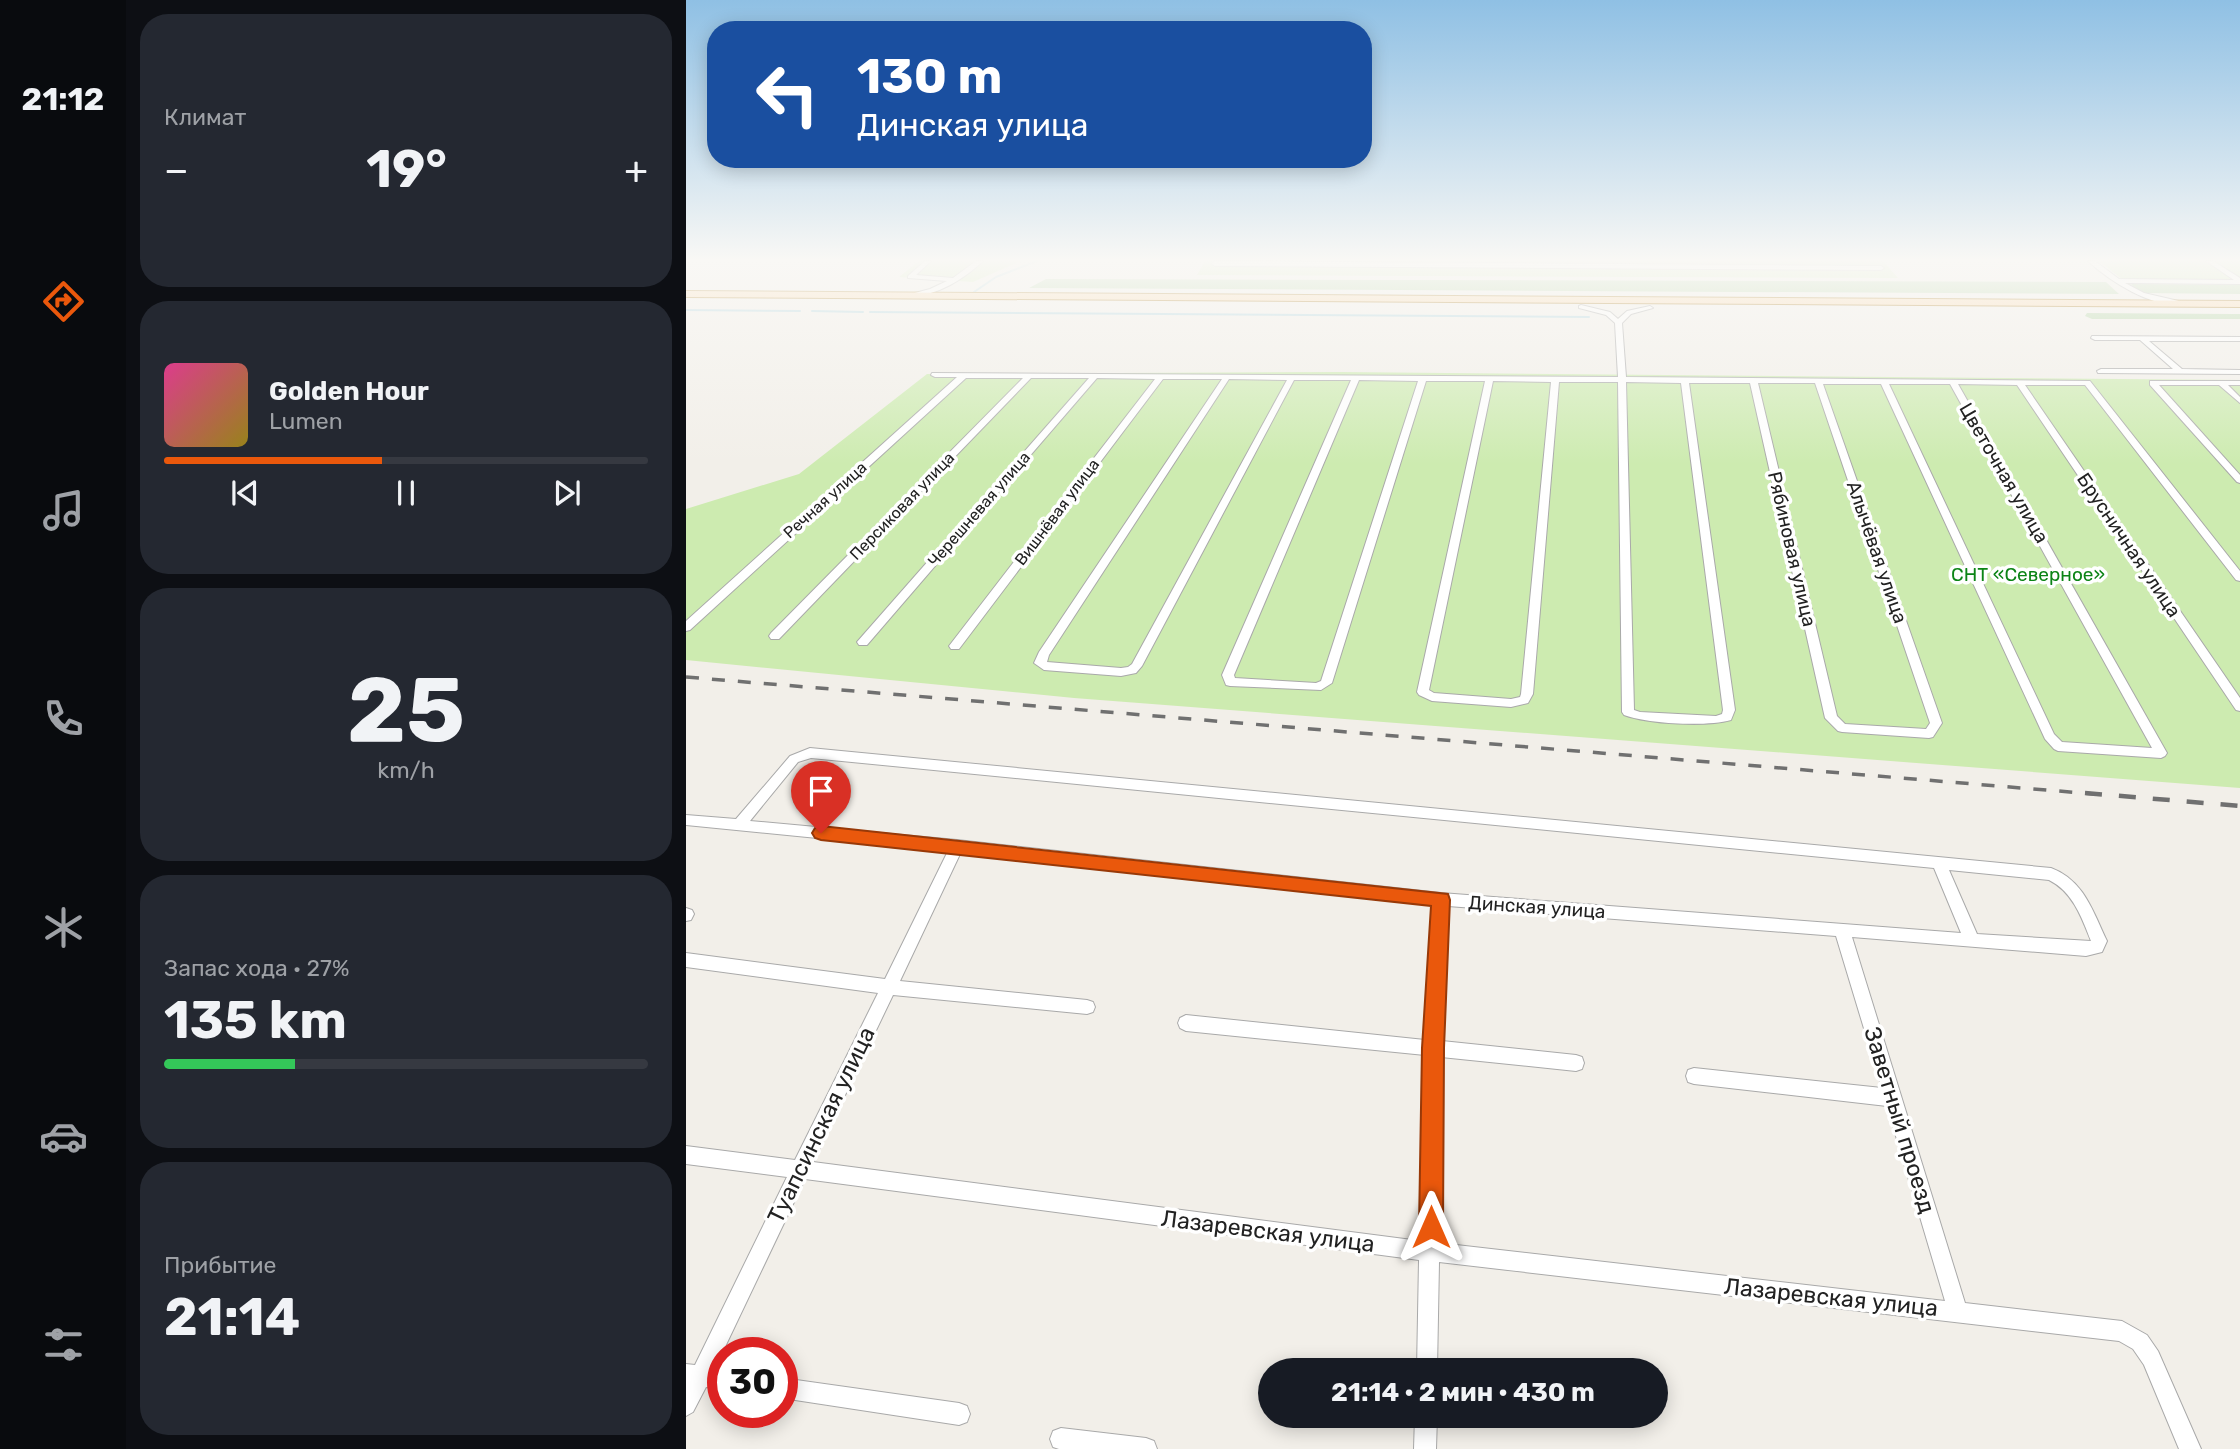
<!DOCTYPE html>
<html lang="ru">
<head>
<meta charset="utf-8">
<style>
	:root { --surface:#171b24; --page:#242831; --text:#f1f3f6; --muted:#9ea1a6; --line:#363941; --accent:#ea580c }
	body { margin:0; font-family:Rubik,sans-serif; background:var(--page); color:var(--text); height:100vh; display:flex; flex-direction:column; font-size:26px; white-space:nowrap }
	* { box-sizing:border-box; margin:0 }
	p { font-size:23px; color:var(--muted) }
	.icon { flex:none; width:38px; height:38px; fill:none; stroke:currentColor; stroke-width:2; stroke-linecap:round; stroke-linejoin:round }
	.map { position:relative; flex:1; overflow:hidden }
	.sheet { display:flex; flex-direction:column; gap:14px; padding:14px; background:#0d0f14; width:560px }
	.sheet>* { flex:none }
	.hud { position:absolute; left:21px; top:21px; width:665px; height:147px; border-radius:28px; box-shadow:0 4px 18px #0003; background:#1a4fa0; color:#fff; overflow:hidden }
	.speed { position:absolute; left:21px; top:1337px; display:flex; gap:14px; font-size:35px; font-weight:700; text-align:center }
	.speed>* { display:grid; place-content:center; width:91px; height:91px; border-radius:50%; background:var(--surface); box-shadow:0 4px 18px #0003; line-height:1 }
	.speed .limit { border:10px solid #d22; background:#fff; color:#111 }
	.pin { position:absolute; display:grid; place-items:center; width:60px; height:60px; color:#fff; margin:-72px -30px; border-radius:50% 50% 50% 0; rotate:-45deg; box-shadow:0 0 7px #0007 }
	.pin .icon { rotate:45deg }
	.me { position:absolute; width:77px; margin:-38px; rotate:0deg; stroke-linejoin:round; filter:drop-shadow(0 0 5px #0008) }
	.turn { display:flex; align-items:center; gap:24px; height:147px; padding:0 35px; font-size:32px }
	.turn .icon { width:91px; height:91px; stroke-width:2.5 }
	.turn b { display:block; font-size:49px; line-height:60px }
	.big { font-size:52px; font-weight:700; line-height:1.1 }
	.sheet .widget { flex:1; display:flex; flex-direction:column; justify-content:center; gap:10px; min-width:0; padding:0 24px; border-radius:28px; background:var(--page) }
	.sheet .dial { align-items:center; gap:0 }
	.dial b { font-size:91px; line-height:1 }
	.song { display:flex; align-items:center; gap:21px }
	.cover { width:84px; height:84px; border-radius:10px; background:linear-gradient(135deg,hsl(330 70% 55%),hsl(50 70% 35%)) }
	.played { height:7px; border-radius:4px; background:linear-gradient(90deg,var(--accent) 45%,var(--line) 45%) }
	.keys { display:flex; justify-content:space-around; direction:ltr }
	.heat { display:flex; justify-content:space-between; align-items:center; font-size:38px; direction:ltr }
	.charge { height:10px; border-radius:5px; background:linear-gradient(90deg,#34c759 27%,var(--line) 0) }
	.trip { position:absolute; left:572px; top:1358px; width:410px; height:70px; border-radius:35px; background:var(--surface); box-shadow:0 4px 18px #0003; font-weight:700; line-height:70px; text-align:center }
	main { display:flex; flex:1; min-height:0 }
	.dock { display:flex; flex-direction:column; width:126px; justify-content:space-around; align-items:center; background:#090b0e; color:var(--muted) }
	.dock .icon { width:49px; height:49px }
	.dock .current { color:var(--accent) }
	.dock b { font-size:32px; color:var(--text) }
	.map>svg:first-child { display:block }
	.grass { fill:#cdebb0 }
	.forest { fill:#add19e }
	.lines { fill:none; stroke-linecap:round; stroke-linejoin:round }
	.stream { stroke:#aad3df; stroke-width:2 }
	.minor-casing { stroke:#a9a9a9; stroke-width:2 }
	.primary-casing { stroke:#a06b00; stroke-width:2 }
	.minor { fill:#fff; fill-rule:evenodd }
	.primary { fill:#fcd6a4; fill-rule:evenodd }
	.rail-far1 { stroke:#707070; stroke-width:3.5; stroke-dasharray:13 13; stroke-linecap:butt }
	.rail { stroke:#707070; stroke-width:4.5; stroke-dasharray:17 17; stroke-linecap:butt }
	.route { fill:#ea580c; stroke:#983908; stroke-width:2 }
	.labels { text-anchor:middle; dominant-baseline:central; stroke-width:7; stroke-linejoin:round; paint-order:stroke }
	.far-street-label { font-size:16px; fill:#222; stroke:#fff }
	.street-label { font-size:19px; fill:#222; stroke:#fff }
	.park-label { font-size:19px; fill:#0c8416; stroke:#fff }
	.near-street-label { font-size:23px; fill:#222; stroke:#fff }
</style>
</head>
<body>
<main>
<nav class="dock">
<b>21:12</b>
<svg class="icon current" aria-label="directions" viewBox="0 0 24 24"><path d="M12 3l9 9-9 9-9-9zM9 14v-3h6M13 9l2 2-2 2"/></svg>
<svg class="icon" aria-label="music" viewBox="0 0 24 24"><path d="M9 18V5l10-2v13"/><circle cx="6" cy="18" r="3"/><circle cx="16" cy="16" r="3"/></svg>
<svg class="icon" aria-label="phone" viewBox="0 0 24 24"><path d="M5 4h4l2 5-3 2q2 4 5 5l2-3 5 2v4C11 20 4 13 5 4z"/></svg>
<svg class="icon" aria-label="climate" viewBox="0 0 24 24"><path d="M12 3v18M4 7l16 10M4 17L20 7"/></svg>
<svg class="icon" aria-label="car" viewBox="0 0 24 24"><path d="M5 17H2v-5l4-1 3-4h7l3 4 3 1v5h-3M9 17h6M6 11h13"/><circle cx="7" cy="17" r="2"/><circle cx="17" cy="17" r="2"/></svg>
<svg class="icon" aria-label="filters" viewBox="0 0 24 24"><path d="M4 7h16M4 17h16"/><circle cx="9" cy="7" r="2"/><circle cx="15" cy="17" r="2"/></svg>
</nav>
<section class="sheet">
<div class="widget"><p>Климат</p>
<div class="heat"><a>−</a><b class="big">19°</b><a>+</a></div>
</div>
<div class="widget">
<div class="song"><i class="cover"></i><div><b>Golden Hour</b><p>Lumen</p></div></div>
<div class="played"></div>
<div class="keys"><svg class="icon" aria-label="previous" viewBox="0 0 24 24"><path d="M18 5L8 12l10 7zM5 5v14"/></svg><svg class="icon" aria-label="pause" viewBox="0 0 24 24"><path d="M8 5v14M16 5v14"/></svg><svg class="icon" aria-label="next" viewBox="0 0 24 24"><path d="M6 5l10 7-10 7zM19 5v14"/></svg></div>
</div>
<div class="widget dial"><b>25</b><p>km/h</p></div>
<div class="widget"><p>Запас хода · 27%</p><b class="big">135 km</b><div class="charge"></div></div>
<div class="widget"><p>Прибытие</p><b class="big">21:14</b></div>
</section>
<div class="map">
<svg width="1554" height="1449" viewBox="0 0 1554 1449">
	<rect width="100%" height="100%" fill="#f2efe9"/>
	<path class="grass" d="M233,261H335L287,282L213,277Z
		M519,261H1197L1212,278L511,275Z
		M1413,261H1554V283H1441Z
		M655,372L1554,380V788L388,698L0,660V509L113,474L241,374Z"/>
	<path class="forest" d="M360,279L1420,282L1433,294L343,288Z
		M1445,284L1554,285V294L1453,293Z
		M1401,313L1545,314H1554V319H1406L1399,316Z"/>
	<g class="lines">
		<path class="stream" d="M288,292L310,277L351,261
			M0,310L114,311
			M126,311L177,312
			M184,312L903,317"/>
		<defs>
			<path id="minor" d="M239,261H245L230,275L267,278L290,261H297C278,279 251,296 225,296V294L244,289L261,281L222,278V276Z
				M528,261L1195,266L1198,268L1195,270L529,266L526,264Z
				M1402,261H1409L1433,279L1548,280L1520,261H1527L1554,278V284L1439,283L1458,293L1497,302C1470,312 1421,279 1402,261Z
				M895,305L924,312L932,319L941,311L964,306L967,308L945,314L936,323L940,377L1404,381L1554,571V581L1550,580L1399,385H1339L1554,698V711L1550,710L1331,385L1272,384L1481,753L1479,756L1475,758L1372,751L1368,749L1359,739L1195,384H1137L1256,723L1247,737L1243,738L1156,732L1152,731L1139,718L1064,383H1003L1049,710L1045,720C1020,727 963,724 938,715L936,712L932,382H873L847,694L842,703L825,707L746,701L733,695L731,692L799,381H740L646,683L635,690L544,686L540,685L536,675L665,380H608L456,666L450,673L435,676L358,670L348,663L353,652L536,379H477L273,649H265L263,646L469,379L411,378L181,645H173L171,642L403,378H345L93,639H85L83,636L85,633L337,378H280L4,630L0,631V621L271,377H249L245,375L246,373L932,377L929,323L920,315L893,308V306ZM543,379L601,380L446,664L442,667L435,668L361,662L363,655ZM673,380L732,381L635,681L630,683L549,678L548,675ZM807,381L865,382L835,694L834,697L825,699L748,693L743,690ZM940,382L995,383L1037,710L1036,714L1030,716L954,712L948,710ZM1072,383H1129L1244,723L1240,729L1159,724L1151,716ZM1203,384H1264L1466,748L1376,742L1368,734Z
				M1406,336L1554,337V341H1463L1496,369L1554,370V374L1412,373L1411,371L1415,369H1487L1454,340H1409L1405,338Z
				M1464,381H1554V385H1542L1554,397V403L1533,385H1473L1554,475V483L1551,482L1464,385Z
				M124,748L1365,868C1398,880 1407,912 1421,941L1416,952L1400,956L1166,937L1279,1303L1436,1321L1461,1335L1472,1351L1515,1449H1493L1458,1365L1447,1349L1433,1341L753,1262L751,1370H731L733,1260L119,1179L29,1368L37,1369V1389L20,1387L7,1412L0,1416V1364L9,1365L101,1177L0,1164V1146L109,1160L192,993L0,967V953L199,979L262,851L0,825V815L50,819L104,756ZM125,758L1248,868L1275,933L755,893L271,840L64,821L112,762ZM275,852L747,904L739,1040L500,1015L494,1018L492,1023L494,1028L500,1031L739,1055L734,1241L127,1162L207,995L401,1014L407,1012L409,1007L407,1002L401,1000L214,981ZM1263,870L1363,880C1387,892 1396,918 1405,941L1291,934ZM762,906L1150,936L1196,1088L1008,1068L1002,1070L1000,1076L1002,1082L1008,1084L1201,1106L1259,1301L753,1243L755,1057L890,1071L896,1069L898,1063L896,1057L890,1055L756,1041Z
				M0,908L6,910L8,914L5,920L0,921Z
				M96,1378L273,1403L281,1406L284,1414L281,1422L273,1425L96,1398Z
				M729,1416H751L750,1449H728Z
				M375,1428L460,1438L468,1441L471,1449H373L367,1447L364,1439L367,1431Z"/>
			<path id="primary" d="M0,291L1554,301V307L0,297Z"/>
		</defs>
		<use href="#minor" class="minor-casing"/>
		<use href="#primary" class="primary-casing"/>
		<use href="#minor" class="minor"/>
		<use href="#primary" class="primary"/>
		<path class="rail-far1" d="M0,677L1420,795"/>
		<path class="rail" d="M1399,793L1554,806"/>
	</g>
	<linearGradient id="sky" x2="0" y2="1"><stop stop-color="#8fc0e4"/><stop offset="0.56" stop-color="#f9f8f5"/><stop offset="1" stop-color="#f9f8f5" stop-opacity="0"/></linearGradient>
	<rect width="1554" height="464" fill="url(#sky)"/>
	<path class="route" d="M135,826L762,894L764,900L758,1048L757,1227L754,1236L745,1239L737,1236L733,1227L736,1048L745,906L135,840L129,838L126,833L129,828Z"/>
	<g class="labels">
		<g class="far-street-label">
			<text transform="translate(139 500) rotate(-42)">Речная улица</text>
			<text transform="translate(216 506) rotate(-46)">Персиковая улица</text>
			<text transform="translate(293 509) rotate(-49)">Черешневая улица</text>
			<text transform="translate(371 512) rotate(-53)">Вишнёвая улица</text>
		</g>
		<g class="street-label">
			<text transform="translate(1318 473) rotate(60)">Цветочная улица</text>
			<text transform="translate(1443 545) rotate(56)">Брусничная улица</text>
			<text transform="translate(1106 549) rotate(77)">Рябиновая улица</text>
			<text transform="translate(1191 552) rotate(71)">Алычёвая улица</text>
			<text transform="translate(851 907) rotate(4)">Динская улица</text>
		</g>
		<g class="park-label">
			<text x="1342" y="574">СНТ «Северное»</text>
		</g>
		<g class="near-street-label">
			<text transform="translate(1214 1120) rotate(73)">Заветный проезд</text>
			<text transform="translate(135 1125) rotate(-64)">Туапсинская улица</text>
			<text transform="translate(582 1231) rotate(7)">Лазаревская улица</text>
			<text transform="translate(1145 1297) rotate(6)">Лазаревская улица</text>
		</g>
	</g>
</svg>
<div class="speed"><div class="limit">30</div></div>
<div class="pin" style="left:135px;top:833px;background:#d93025"><svg class="icon" aria-label="arrive" viewBox="0 0 24 24"><path d="M6 21V4h12l-3 4 3 4H6"/></svg></div>
<svg class="me" style="left:745px;top:1227px" viewBox="-20 -20 40 40"><path d="M0-17L14 15 0 8-14 15z" fill="#ea580c" stroke="#fff" stroke-width="4"/></svg>
<div class="trip">21:14 · 2 мин · 430 m</div>
<div class="hud">
<div class="turn"><svg class="icon" aria-label="left" viewBox="0 0 24 24"><path d="M17 20v-9H6M10 6l-5 5 5 5"/></svg><div><b>130 m</b>Динская улица</div></div>
</div>
</div>
</main>
</body>
</html>
